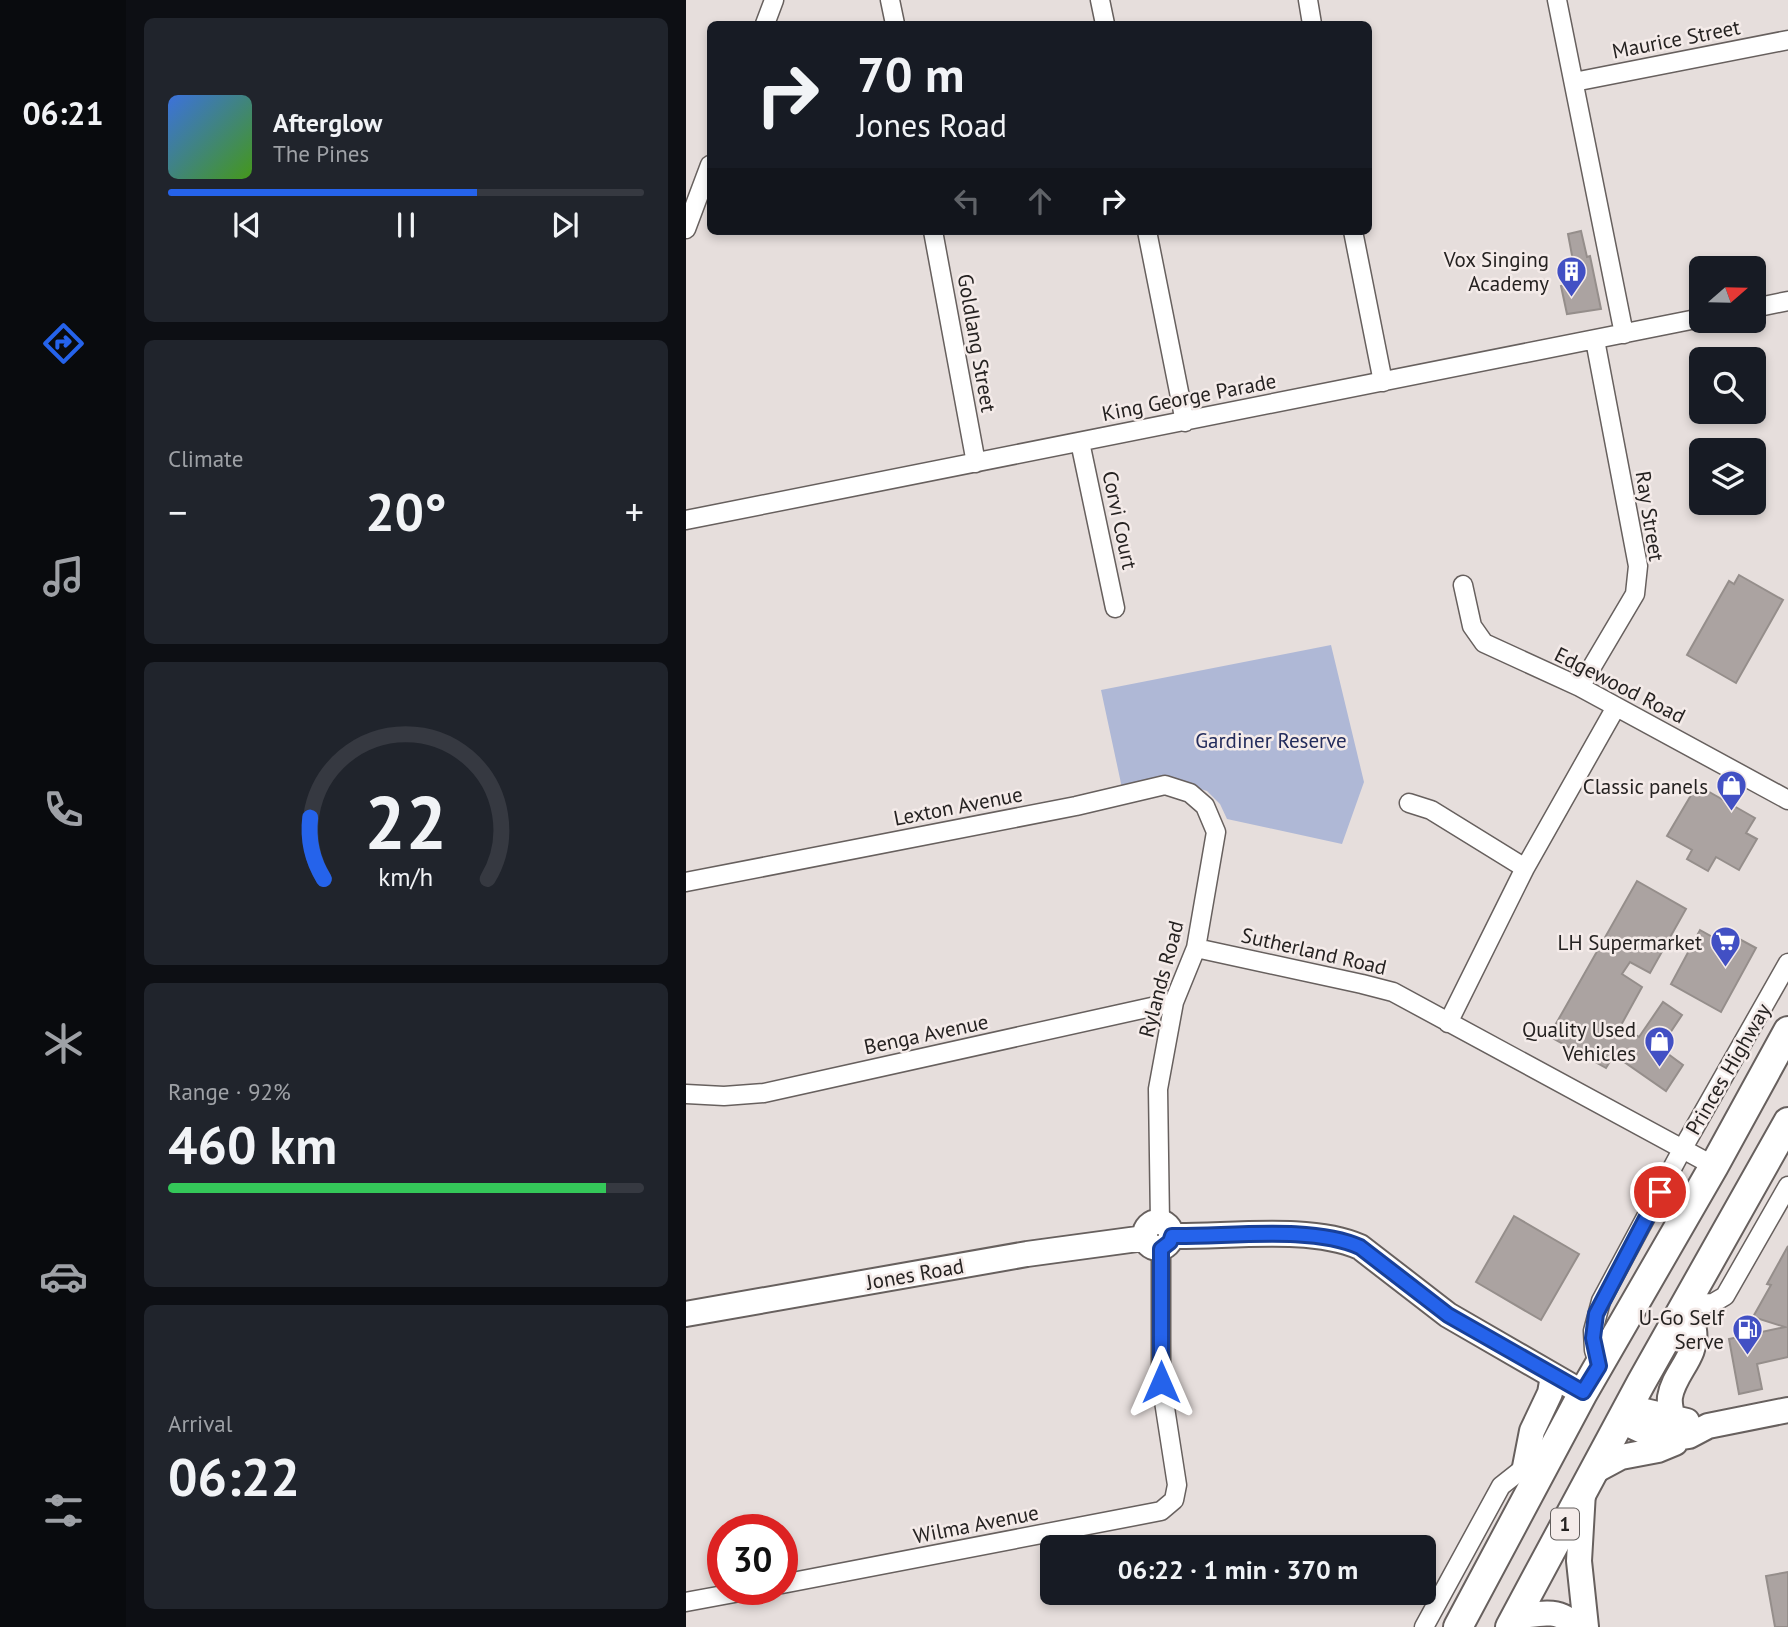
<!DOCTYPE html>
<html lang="en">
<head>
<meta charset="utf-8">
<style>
	:root { --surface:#171b24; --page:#20242c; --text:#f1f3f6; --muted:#9ea1a6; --line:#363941; --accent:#2563eb }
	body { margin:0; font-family:"PT Sans",sans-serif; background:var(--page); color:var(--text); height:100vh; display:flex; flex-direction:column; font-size:26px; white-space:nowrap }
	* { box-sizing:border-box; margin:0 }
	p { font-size:23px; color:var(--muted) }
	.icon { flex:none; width:38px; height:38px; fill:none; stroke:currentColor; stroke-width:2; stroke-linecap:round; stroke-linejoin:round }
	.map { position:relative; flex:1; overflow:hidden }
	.details { display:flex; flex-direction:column; gap:18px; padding:18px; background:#0d0f14; width:560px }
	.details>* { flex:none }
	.top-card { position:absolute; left:21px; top:21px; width:665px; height:214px; border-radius:10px; box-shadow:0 4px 10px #0003; background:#171b24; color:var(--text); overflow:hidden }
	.needle { width:46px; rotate:70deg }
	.buttons { position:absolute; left:1003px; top:256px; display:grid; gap:14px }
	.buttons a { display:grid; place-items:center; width:77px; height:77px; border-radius:10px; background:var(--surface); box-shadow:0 4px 10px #0003; font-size:35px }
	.speed { position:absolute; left:21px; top:1514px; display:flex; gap:14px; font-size:35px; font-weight:700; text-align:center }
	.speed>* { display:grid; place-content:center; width:91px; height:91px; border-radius:50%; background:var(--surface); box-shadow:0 4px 10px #0003; line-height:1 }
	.speed .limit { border:10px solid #d22; background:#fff; color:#111 }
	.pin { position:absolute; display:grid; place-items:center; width:60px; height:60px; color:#fff; margin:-30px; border:4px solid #fff; border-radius:50%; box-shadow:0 2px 7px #0007 }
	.me { position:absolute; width:77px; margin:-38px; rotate:0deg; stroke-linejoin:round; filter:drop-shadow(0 0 5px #0008) }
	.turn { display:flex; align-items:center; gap:24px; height:147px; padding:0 35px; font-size:32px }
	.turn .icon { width:91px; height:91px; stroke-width:2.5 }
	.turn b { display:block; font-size:49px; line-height:60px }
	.lanes { display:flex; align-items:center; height:66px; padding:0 35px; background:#0003; justify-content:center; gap:35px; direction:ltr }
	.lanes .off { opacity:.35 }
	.big { font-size:52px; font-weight:700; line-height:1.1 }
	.details .tile { flex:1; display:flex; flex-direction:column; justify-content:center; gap:10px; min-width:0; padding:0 24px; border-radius:10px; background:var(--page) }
	.details .dial { align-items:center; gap:0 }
	.dial svg { height:182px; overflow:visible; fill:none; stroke:var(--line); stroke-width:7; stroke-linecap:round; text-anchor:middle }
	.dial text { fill:var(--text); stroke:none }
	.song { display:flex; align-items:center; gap:21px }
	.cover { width:84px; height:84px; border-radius:10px; background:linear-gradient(135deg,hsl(220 70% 55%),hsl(100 70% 35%)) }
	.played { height:7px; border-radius:4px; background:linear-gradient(90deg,var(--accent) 65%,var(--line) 65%) }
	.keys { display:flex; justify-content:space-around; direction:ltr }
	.heat { display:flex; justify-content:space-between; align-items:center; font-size:38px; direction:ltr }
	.charge { height:10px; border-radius:5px; background:linear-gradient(90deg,#34c759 92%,var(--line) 0) }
	.trip { position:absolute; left:354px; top:1535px; width:396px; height:70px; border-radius:10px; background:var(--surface); box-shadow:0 4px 10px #0003; font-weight:700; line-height:70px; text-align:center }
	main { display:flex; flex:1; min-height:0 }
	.tab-bar { display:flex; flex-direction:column; width:126px; justify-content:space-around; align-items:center; background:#090b0e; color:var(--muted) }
	.tab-bar .icon { width:49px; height:49px }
	.tab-bar .on { color:var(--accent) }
	.tab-bar b { font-size:32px; color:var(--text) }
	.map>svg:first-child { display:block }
	.green { fill:#afb8d6 }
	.building { fill:#aba3a1; stroke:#958e8b; stroke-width:2 }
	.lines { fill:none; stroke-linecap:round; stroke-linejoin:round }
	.minor-casing { stroke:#67605e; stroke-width:21 }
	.secondary-casing { stroke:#67605e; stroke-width:28 }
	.trunk-casing { stroke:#67605e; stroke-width:32 }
	.minor { stroke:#fff; stroke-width:18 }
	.secondary { stroke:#fff; stroke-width:24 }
	.trunk { stroke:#fff; stroke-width:28 }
	.route-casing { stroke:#184099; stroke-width:18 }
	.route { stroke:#2563eb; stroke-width:12 }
	.labels { text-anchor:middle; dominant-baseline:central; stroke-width:5; stroke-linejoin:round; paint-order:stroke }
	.shield { fill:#f4ebe9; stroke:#635e5d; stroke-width:2 }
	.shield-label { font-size:19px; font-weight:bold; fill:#252221 }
	.street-label { font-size:21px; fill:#252221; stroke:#f4ebe9 }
	.poi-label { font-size:21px; fill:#252221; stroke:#f4ebe9; text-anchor:end }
	.park-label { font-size:21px; fill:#232c5c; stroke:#f4ebe9 }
</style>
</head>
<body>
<main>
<nav class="tab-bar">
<b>06:21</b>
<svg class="icon on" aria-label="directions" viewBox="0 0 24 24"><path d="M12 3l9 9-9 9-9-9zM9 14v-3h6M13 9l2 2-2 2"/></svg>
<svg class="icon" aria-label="music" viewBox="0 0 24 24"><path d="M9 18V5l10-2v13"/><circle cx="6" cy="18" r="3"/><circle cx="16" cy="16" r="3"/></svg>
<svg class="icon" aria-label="phone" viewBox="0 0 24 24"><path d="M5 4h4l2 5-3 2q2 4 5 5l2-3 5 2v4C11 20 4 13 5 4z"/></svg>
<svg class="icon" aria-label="climate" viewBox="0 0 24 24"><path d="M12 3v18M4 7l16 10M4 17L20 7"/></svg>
<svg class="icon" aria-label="car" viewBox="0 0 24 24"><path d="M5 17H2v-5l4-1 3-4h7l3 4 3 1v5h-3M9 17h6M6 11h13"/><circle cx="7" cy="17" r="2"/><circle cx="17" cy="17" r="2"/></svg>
<svg class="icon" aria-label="filters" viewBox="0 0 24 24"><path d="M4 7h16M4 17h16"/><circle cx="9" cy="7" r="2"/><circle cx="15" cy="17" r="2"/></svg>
</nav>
<section class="details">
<div class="tile">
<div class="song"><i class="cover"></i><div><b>Afterglow</b><p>The Pines</p></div></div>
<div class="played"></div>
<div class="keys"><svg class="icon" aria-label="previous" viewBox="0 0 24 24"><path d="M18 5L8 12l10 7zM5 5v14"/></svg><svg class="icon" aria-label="pause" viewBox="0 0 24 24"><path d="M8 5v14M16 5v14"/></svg><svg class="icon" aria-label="next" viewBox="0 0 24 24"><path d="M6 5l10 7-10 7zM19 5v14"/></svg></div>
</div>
<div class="tile"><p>Climate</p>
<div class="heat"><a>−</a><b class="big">20°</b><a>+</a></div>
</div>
<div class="tile dial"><svg viewBox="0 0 100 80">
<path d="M14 69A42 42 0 1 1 86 69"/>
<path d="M14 69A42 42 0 0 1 8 42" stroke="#2563eb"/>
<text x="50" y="56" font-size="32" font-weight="700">22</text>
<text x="50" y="72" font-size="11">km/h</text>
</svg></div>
<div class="tile"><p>Range · 92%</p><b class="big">460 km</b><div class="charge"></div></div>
<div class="tile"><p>Arrival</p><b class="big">06:22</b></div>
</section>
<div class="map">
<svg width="1102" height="1627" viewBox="0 0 1102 1627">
	<rect width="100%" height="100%" fill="#e6dedc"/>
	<path class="green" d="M645,645L678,782L656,844L541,819L534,804L521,791L485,780L436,788L415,690Z"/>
	<path class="building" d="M895,231L901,257L904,256L915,309L881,314L875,286L891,282L882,234Z
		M1053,575L1097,600L1050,683L1001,655L1043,581L1048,584Z
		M1011,785L1069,818L1060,833L1071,839L1053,870L1030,857L1022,871L1001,859L1006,850L981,836Z
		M951,881L1000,909L964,973L944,962L936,974L956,987L934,1027L953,1037L977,1002L996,1015L974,1048L997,1065L980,1091L928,1055L920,1068L863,1036Z
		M1014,930L1032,940L1037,930L1070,948L1035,1012L985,984Z
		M828,1216L893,1254L855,1320L790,1282Z
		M1102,1246V1357L1071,1364L1076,1389L1053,1394L1043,1339L1099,1327L1067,1317L1085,1285L1081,1284Z
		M1102,1572V1627H1089L1080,1576Z"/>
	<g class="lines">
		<defs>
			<path id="minor" d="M204,0L209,24
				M414,0L419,24
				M622,0L626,24
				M871,0L938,334
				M79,24L88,0
				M888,82L1102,40
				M0,229L24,165
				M247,231L290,463
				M461,231L499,422
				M667,231L697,382
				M1068,308L1102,301
				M394,442L429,608
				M0,520L1015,318
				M777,585L786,626L798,643L894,687L1102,800
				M894,687L949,594L952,566L909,340
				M723,803L745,810L839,868
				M0,882L390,806L479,785L504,793L519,806L530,832L510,948L488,1002L472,1089L474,1222
				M510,948L676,984L707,992L1028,1166
				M762,1023L839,868L930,707
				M0,1094L38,1096L78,1093L488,1002
				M999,1304L1027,1303L1039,1296L1102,1186
				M913,1366L908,1350L907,1331L915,1301L997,1148L1102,963
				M96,1584L475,1511L488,1500L491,1485L475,1382V1249
				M0,1602L70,1589
				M738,1627L815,1486L839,1467"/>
			<path id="secondary" d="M459 1235a13 13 0 1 1 26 0a13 13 0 1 1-26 0Z
				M486,1236C541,1237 625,1225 674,1247L762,1315L897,1393
				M0,1314L341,1254L459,1238
				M942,1407L1001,1421
				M987,1419C985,1411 983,1404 984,1397C988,1372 1012,1357 1008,1330C1007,1321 1002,1312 999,1304
				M935,1421L967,1436L990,1438L1003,1436L1022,1426L1102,1410
				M907,1472L935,1457L972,1450L989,1443
				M852,1474L839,1467L846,1431L864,1393L867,1376
				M897,1492L893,1561L900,1627
				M830,1617C851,1614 875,1607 889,1627"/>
			<path id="trunk" d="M772,1627L897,1393L1028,1166L1102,1031
				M824,1627L955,1383L1102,1122"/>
		</defs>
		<use href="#minor" class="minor-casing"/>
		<use href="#secondary" class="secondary-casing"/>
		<use href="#trunk" class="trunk-casing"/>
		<use href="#minor" class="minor"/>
		<use href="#secondary" class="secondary"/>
		<use href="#trunk" class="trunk"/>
	</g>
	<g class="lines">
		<defs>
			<path id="route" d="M475,1382V1249L484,1242L486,1236C541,1237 626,1225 674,1247L762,1315L897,1392L913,1366L907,1338L910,1314L974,1192"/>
		</defs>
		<use href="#route" class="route-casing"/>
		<use href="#route" class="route"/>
	</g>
	<defs>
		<symbol id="building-pin" viewBox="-11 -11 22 30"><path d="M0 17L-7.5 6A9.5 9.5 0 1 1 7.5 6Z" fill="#4250c4" stroke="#f4ebe9"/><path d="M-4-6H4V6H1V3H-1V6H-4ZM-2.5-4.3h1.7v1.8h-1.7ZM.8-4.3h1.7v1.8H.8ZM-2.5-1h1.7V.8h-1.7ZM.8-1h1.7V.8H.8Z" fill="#fff"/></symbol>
		<symbol id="shop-pin" viewBox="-11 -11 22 30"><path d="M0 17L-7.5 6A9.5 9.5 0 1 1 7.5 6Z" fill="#4250c4" stroke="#f4ebe9"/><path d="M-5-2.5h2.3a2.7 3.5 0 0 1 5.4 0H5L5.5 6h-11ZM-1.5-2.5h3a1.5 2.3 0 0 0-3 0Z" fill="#fff"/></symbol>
		<symbol id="supermarket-pin" viewBox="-11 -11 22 30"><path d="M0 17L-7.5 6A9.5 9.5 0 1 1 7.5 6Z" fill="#4250c4" stroke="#f4ebe9"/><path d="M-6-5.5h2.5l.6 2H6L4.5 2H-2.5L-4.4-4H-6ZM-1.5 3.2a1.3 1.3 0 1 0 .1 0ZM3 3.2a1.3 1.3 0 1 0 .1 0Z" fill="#fff"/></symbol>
		<symbol id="fuel-pin" viewBox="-11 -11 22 30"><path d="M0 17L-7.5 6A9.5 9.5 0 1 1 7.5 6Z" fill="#4250c4" stroke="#f4ebe9"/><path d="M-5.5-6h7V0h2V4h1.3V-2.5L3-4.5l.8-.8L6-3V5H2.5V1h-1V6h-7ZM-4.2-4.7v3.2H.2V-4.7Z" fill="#fff"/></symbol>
	</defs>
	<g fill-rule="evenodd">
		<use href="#building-pin" x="868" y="254" width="35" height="47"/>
		<use href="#shop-pin" x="1028" y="768" width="35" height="47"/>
		<use href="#supermarket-pin" x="1022" y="924" width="35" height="47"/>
		<use href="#shop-pin" x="956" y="1024" width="35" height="47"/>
		<use href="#fuel-pin" x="1044" y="1312" width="35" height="47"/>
	</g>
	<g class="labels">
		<rect class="shield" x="865" y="1508.5" width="28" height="31" rx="5"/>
		<g class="shield-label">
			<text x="879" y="1524">1</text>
		</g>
		<g class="street-label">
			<text transform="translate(990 39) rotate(-11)">Maurice Street</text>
			<text transform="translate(291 343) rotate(80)">Goldlang Street</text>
			<text transform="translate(503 397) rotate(-11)">King George Parade</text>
			<text transform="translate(964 516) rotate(81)">Ray Street</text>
			<text transform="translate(434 520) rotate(78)">Corvi Court</text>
			<text transform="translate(934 685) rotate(27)">Edgewood Road</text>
			<text transform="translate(272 806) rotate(-11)">Lexton Avenue</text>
			<text transform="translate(628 951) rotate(13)">Sutherland Road</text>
			<text transform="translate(475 979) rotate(-75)">Rylands Road</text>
			<text transform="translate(240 1034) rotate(-12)">Benga Avenue</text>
			<text transform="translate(1042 1069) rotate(-60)">Princes Highway</text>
			<text transform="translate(229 1274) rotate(-10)">Jones Road</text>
			<text transform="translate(290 1524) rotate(-11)">Wilma Avenue</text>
		</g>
		<g class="poi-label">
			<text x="863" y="259">Vox Singing<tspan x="863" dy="24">Academy</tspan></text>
			<text x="1022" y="786">Classic panels</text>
			<text x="1016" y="942">LH Supermarket</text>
			<text x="950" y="1029">Quality Used<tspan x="950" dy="24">Vehicles</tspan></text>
			<text x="1038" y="1317">U-Go Self<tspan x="1038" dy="24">Serve</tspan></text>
		</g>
		<g class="park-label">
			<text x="585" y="740">Gardiner Reserve</text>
		</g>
	</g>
</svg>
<div class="buttons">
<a><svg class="needle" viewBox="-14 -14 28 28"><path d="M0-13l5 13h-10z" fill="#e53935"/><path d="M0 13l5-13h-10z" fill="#9ea1a6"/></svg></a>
<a><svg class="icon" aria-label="search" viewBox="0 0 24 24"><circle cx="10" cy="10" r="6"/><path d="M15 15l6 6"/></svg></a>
<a><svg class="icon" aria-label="layers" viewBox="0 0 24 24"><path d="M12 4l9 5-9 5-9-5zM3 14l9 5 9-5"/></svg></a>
</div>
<div class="speed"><div class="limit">30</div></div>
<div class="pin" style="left:974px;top:1192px;background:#d93025"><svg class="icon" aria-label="arrive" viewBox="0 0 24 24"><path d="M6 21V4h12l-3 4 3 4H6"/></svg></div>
<svg class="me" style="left:475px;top:1382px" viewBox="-20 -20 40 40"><path d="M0-17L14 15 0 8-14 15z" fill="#2563eb" stroke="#fff" stroke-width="4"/></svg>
<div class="trip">06:22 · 1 min · 370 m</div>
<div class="top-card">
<div class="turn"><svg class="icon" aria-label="right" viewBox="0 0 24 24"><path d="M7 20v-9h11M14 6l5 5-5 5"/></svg><div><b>70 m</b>Jones Road</div></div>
<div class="lanes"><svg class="icon off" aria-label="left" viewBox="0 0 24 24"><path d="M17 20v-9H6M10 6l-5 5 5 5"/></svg><svg class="icon off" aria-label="ahead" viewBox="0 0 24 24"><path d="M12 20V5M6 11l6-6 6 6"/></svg><svg class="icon" aria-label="right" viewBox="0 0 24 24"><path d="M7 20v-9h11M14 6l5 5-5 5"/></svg></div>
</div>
</div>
</main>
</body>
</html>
